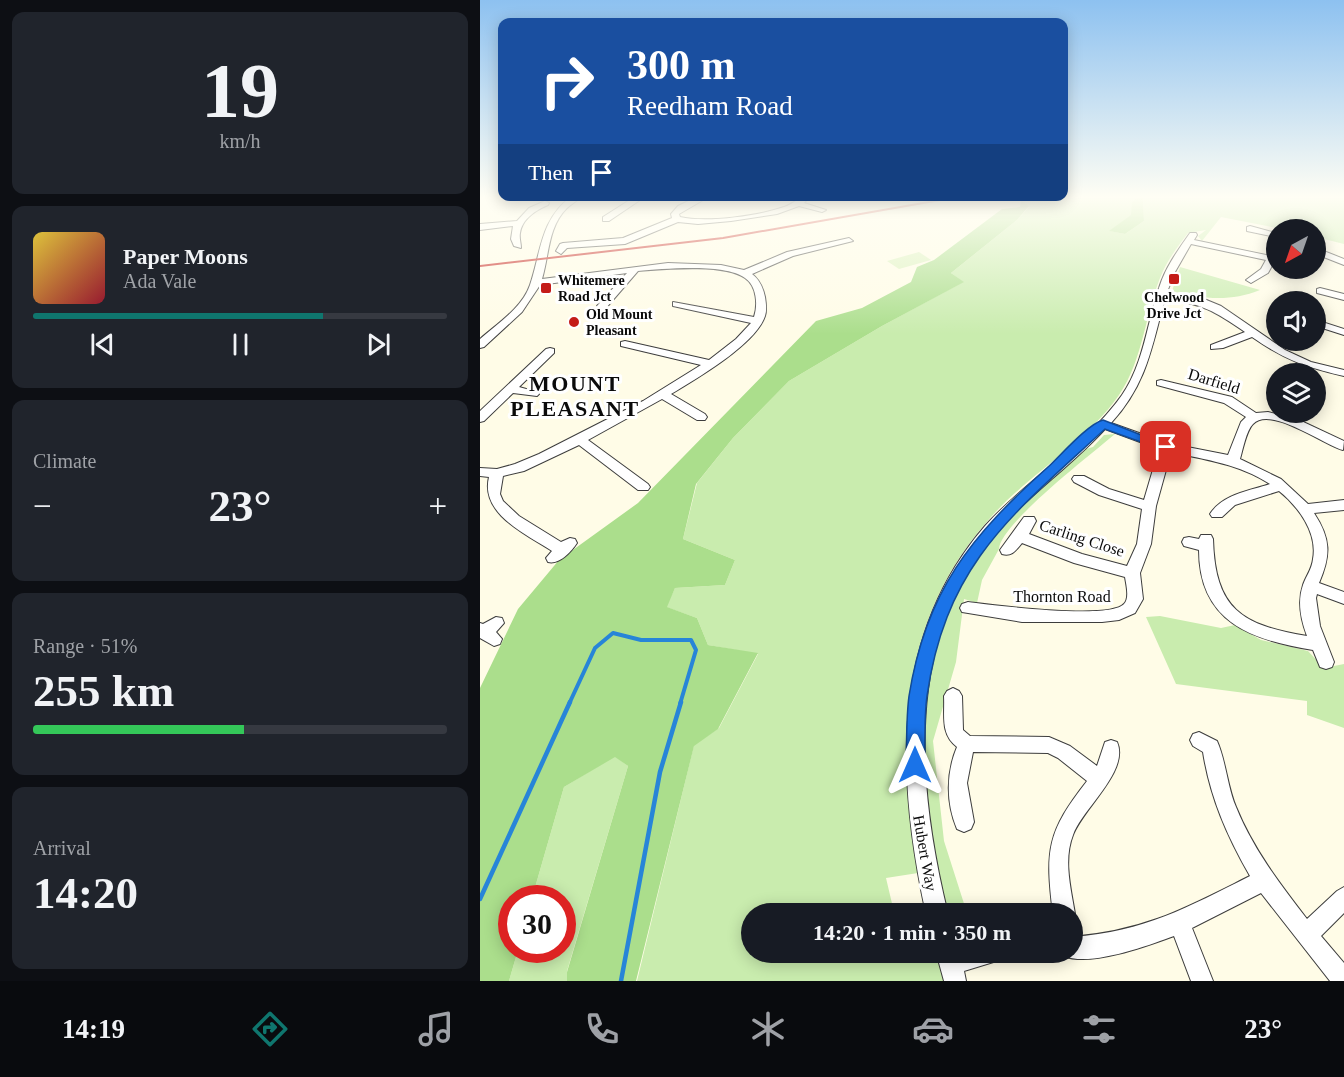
<!DOCTYPE html>
<html lang="en">
<head>
<meta charset="utf-8">
<style>
	:root { --surface:#171b24; --page:#20242c; --text:#f1f3f6; --muted:#9ea1a6; --line:#363941; --accent:#0f766e }
	body { margin:0; font-family:"Times New Roman",serif; background:var(--page); color:var(--text); height:100vh; display:flex; flex-direction:column; font-size:22px; white-space:nowrap }
	* { box-sizing:border-box; margin:0 }
	p { font-size:20px; color:var(--muted) }
	.icon { flex:none; width:33px; height:33px; fill:none; stroke:currentColor; stroke-width:2; stroke-linecap:round; stroke-linejoin:round }
	.map { position:relative; flex:1; overflow:hidden }
	.panel { display:flex; flex-direction:column; gap:12px; padding:12px; background:#0d0f14; width:480px }
	.panel>* { flex:none }
	.hud { position:absolute; left:18px; top:18px; width:570px; height:183px; border-radius:12px; box-shadow:0 3px 15px #0003; background:#1a4fa0; color:#fff; overflow:hidden }
	.needle { width:39px; rotate:220deg }
	.fabs { position:absolute; left:786px; top:219px; display:grid; gap:12px }
	.fabs a { display:grid; place-items:center; width:60px; height:60px; border-radius:50%; background:var(--surface); box-shadow:0 3px 15px #0003; font-size:30px }
	.speed { position:absolute; left:18px; top:885px; display:flex; gap:12px; font-size:30px; font-weight:700; text-align:center }
	.speed>* { display:grid; place-content:center; width:78px; height:78px; border-radius:50%; background:var(--surface); box-shadow:0 3px 15px #0003; line-height:1 }
	.speed .limit { border:9px solid #d22; background:#fff; color:#111 }
	.pin { position:absolute; display:grid; place-items:center; width:51px; height:51px; color:#fff; margin:-26px; border-radius:12px; box-shadow:0 3px 9px #0006 }
	.me { position:absolute; width:66px; margin:-33px; rotate:0deg; stroke-linejoin:round; filter:drop-shadow(0 0 4px #0008) }
	.turn { display:flex; align-items:center; gap:21px; height:126px; padding:0 30px; font-size:27px }
	.turn .icon { width:78px; height:78px; stroke-width:2.5 }
	.turn b { display:block; font-size:42px; line-height:51px }
	.then { display:flex; align-items:center; height:57px; padding:0 30px; background:#0003; gap:12px; font-size:22px }
	.big { font-size:45px; font-weight:700; line-height:1.1 }
	.panel .widget { flex:1; display:flex; flex-direction:column; justify-content:center; gap:9px; min-width:0; padding:0 21px; border-radius:12px; background:var(--page) }
	.panel .dial { align-items:center; gap:0 }
	.dial b { font-size:78px; line-height:1 }
	.song { display:flex; align-items:center; gap:18px }
	.cover { width:72px; height:72px; border-radius:9px; background:linear-gradient(135deg,hsl(50 70% 55%),hsl(350 70% 35%)) }
	.played { height:6px; border-radius:3px; background:linear-gradient(90deg,var(--accent) 70%,var(--line) 70%) }
	.keys { display:flex; justify-content:space-around; direction:ltr }
	.heat { display:flex; justify-content:space-between; align-items:center; font-size:33px; direction:ltr }
	.charge { height:9px; border-radius:4px; background:linear-gradient(90deg,#34c759 51%,var(--line) 0) }
	.trip { position:absolute; left:261px; top:903px; width:342px; height:60px; border-radius:30px; background:var(--surface); box-shadow:0 3px 15px #0003; font-weight:700; line-height:60px; text-align:center }
	.tabs { display:flex; height:96px; justify-content:space-around; align-items:center; background:#090b0e; color:var(--muted) }
	.tabs .icon { width:42px; height:42px }
	.tabs .on { color:var(--accent) }
	.tabs b { font-size:27px; color:var(--text) }
	main { display:flex; flex:1; min-height:0 }
	.map>svg:first-child { display:block }
	.green { fill:#c9ecae }
	.forest { fill:#abde8c }
	.pitch { fill:#ddf2c0 }
	.lines { fill:none; stroke-linecap:round; stroke-linejoin:round }
	.stream-far1 { stroke:#2785d8; stroke-width:4 }
	.stream { stroke:#2785d8; stroke-width:4.5 }
	.minor-casing { stroke:#3d3d3d; stroke-width:2 }
	.minor { fill:#fff; fill-rule:evenodd }
	.rail { stroke:#c41c18; stroke-width:2 }
	.route { fill:#1a73e8; stroke:#114b97; stroke-width:1.5 }
	.poi-dot { fill:#c41c18; stroke:#fff; stroke-width:2 }
	.labels { text-anchor:middle; dominant-baseline:central; stroke-width:6; stroke-linejoin:round; paint-order:stroke }
	.far-poi-label { font-size:14px; font-weight:bold; fill:#0a0a0a; stroke:#fff; text-anchor:start }
	.street-label { font-size:16px; fill:#0a0a0a; stroke:#fff }
	.district-label { font-size:22px; font-weight:bold; letter-spacing:1.5px; fill:#0a0a0a; stroke:#fff }
</style>
</head>
<body>
<main>
<section class="panel">
<div class="widget dial"><b>19</b><p>km/h</p></div>
<div class="widget">
<div class="song"><i class="cover"></i><div><b>Paper Moons</b><p>Ada Vale</p></div></div>
<div class="played"></div>
<div class="keys"><svg class="icon" aria-label="previous" viewBox="0 0 24 24"><path d="M18 5L8 12l10 7zM5 5v14"/></svg><svg class="icon" aria-label="pause" viewBox="0 0 24 24"><path d="M8 5v14M16 5v14"/></svg><svg class="icon" aria-label="next" viewBox="0 0 24 24"><path d="M6 5l10 7-10 7zM19 5v14"/></svg></div>
</div>
<div class="widget"><p>Climate</p>
<div class="heat"><a>−</a><b class="big">23°</b><a>+</a></div>
</div>
<div class="widget"><p>Range · 51%</p><b class="big">255 km</b><div class="charge"></div></div>
<div class="widget"><p>Arrival</p><b class="big">14:20</b></div>
</section>
<div class="map">
<svg width="864" height="981" viewBox="0 0 864 981">
	<rect width="100%" height="100%" fill="#fffce7"/>
	<path class="green" d="M659,196L652,202V215L630,231L645,234L664,221L663,196H864V244L836,237V230L802,229L741,217L722,241L718,236L726,230L708,233C699,245 689,258 683,271C665,311 664,359 639,395C605,444 550,473 511,517C418,619 416,744 438,873L406,878L414,912L445,905L447,913L272,914V952L456,953L464,981H157L214,745L239,728L278,654L228,645L217,618L186,607L195,588L245,585L255,560L203,539L217,483L253,438L309,381L402,326L483,282L471,273L537,220L549,207L541,200L548,197Z
		M700,267L707,269L780,290C750,302 723,299 692,291Z
		M635,434C613,453 520,524 519,549L502,580L497,603L484,599L476,662L453,741L464,841L487,913L468,914C462,892 455,869 451,847C436,752 440,644 494,561C522,518 565,485 602,450L613,447L624,435Z
		M680,616L741,628L755,625L781,640L828,651L844,668L864,664V728L827,715V701L696,684L666,617Z
		M135,756L148,766L87,971V981H29L38,950H82V898H52L84,787Z"/>
	<path class="forest" d="M659,196H663L664,221L645,234L629,231L651,215L652,202Z
		M541,200L549,206L537,220L471,273L484,282L402,326L309,381L253,438L216,484L203,539L255,560L245,585L195,588L187,607L217,618L228,645L278,653L238,729L214,746L156,981H87V972L148,766L135,757L84,787L52,898H32V950H38L29,981H0V688L38,609L79,560L158,503L336,321L382,308L431,282L437,267L454,260L522,209L540,207Z"/>
	<path class="pitch" d="M439,252L451,260L419,269L407,261Z"/>
	<g class="lines">
		<path class="stream-far1" d="M89,704L115,648L133,633L161,640H211L216,650L200,704"/>
		<path class="stream" d="M0,899L90,702
			M141,981L180,772L201,702"/>
		<defs>
			<path id="minor" d="M92,196H102C97,201 91,204 87,208C68,226 69,256 62,279L188,263L241,265L264,270L307,252L369,238L373,241L313,256L272,274C280,280 283,288 285,297C286,304 287,310 285,316C276,344 216,379 191,394L225,414L227,417L225,420H217L182,399L108,440L168,484L170,487L168,490H158L99,445L44,471L23,476L20,494L23,501L39,516L81,542L90,538L95,539L97,543C91,552 79,565 68,562L66,558L72,551C46,534 0,514 9,477L0,476V468L17,469L35,464L59,454L163,401L221,365L141,346V342L145,341L229,360L256,339L271,323L193,306V302L274,317C278,305 277,286 265,278C244,263 184,269 158,271L126,308L122,309L117,306L147,273L60,285L42,312L4,347L0,348V339C17,324 42,308 50,285C61,253 60,219 92,196Z
				M156,196H166L129,221H123V217Z
				M219,196H230L199,214L200,217C227,223 278,216 304,207C314,204 319,196 330,196L324,203L346,210L342,212L319,206L297,214L251,221L218,224L198,222L145,244L87,248L81,254L76,251L80,244L83,243L143,238L192,218L191,214L198,206Z
				M65,201L69,203L68,205C56,210 42,219 40,233C39,238 41,243 41,248L34,246L31,239L33,226L0,230V224L37,221L49,208Z
				M770,226L796,233V237L767,231V227Z
				M710,233H716L717,235L714,240L796,257V263L794,262L788,273L771,283L766,280L781,269L786,260L711,244L695,272L687,292L724,299L741,306L805,350L831,362L864,370V376C826,367 805,360 772,337L743,348L731,349V345L765,332C733,310 724,305 685,298C672,346 667,384 631,423L687,443L748,455L761,422L766,417L744,403L677,385V381L681,380L752,397L776,413L788,412L819,420L864,441L863,450C844,445 790,405 773,424C766,431 763,449 760,459L801,479L828,504L864,500V510L834,513C851,539 851,555 839,583L864,592V604L837,594L836,598L840,626L854,662L852,667L846,669L840,667L833,650C771,640 719,622 719,550L704,546L702,542L704,538L709,537L719,539L721,535H731L733,539C735,609 761,625 827,636C821,620 817,602 823,585C826,576 832,569 833,559C838,533 818,506 799,491L755,505L742,517H732L730,514C743,494 769,491 790,484C759,464 727,460 691,452L676,506L671,544L660,573L663,599L655,613L639,620L622,622H542L482,612L480,608L482,604L488,602C512,605 629,620 644,604C650,598 646,584 645,577L594,563L542,543C536,550 532,557 522,554L520,550L544,517H554L556,521L549,534L602,554L647,566L657,544L662,509L619,495L594,482L592,479L594,476H604L629,489L664,500L679,449L625,429C591,466 549,495 516,532C423,638 437,787 468,914H446C417,780 409,637 505,526C547,479 605,447 642,395C664,363 667,323 679,288C685,268 698,250 710,233Z
				M836,248L864,259V265L836,254Z
				M840,288L864,294V300L837,293V289Z
				M836,320L864,329V335L836,326Z
				M70,348L74,349V353L39,387L57,392L59,394L57,396L33,393L4,421L0,422V411L66,349Z
				M16,617L22,618L24,623L16,632L22,639L20,644L14,646L0,638V623L3,624Z
				M473,688L479,691L482,696L483,730L490,736L569,737L590,746L617,766L625,742L631,740L637,742C650,771 602,809 593,835C583,860 591,889 595,914L592,919V914H573C565,850 567,832 607,781L578,758L568,753L493,752L487,783L494,822L491,829L484,832L477,829C466,803 466,773 477,747C460,734 465,716 464,696L467,691Z
				M719,732L737,741C746,761 747,786 756,807C773,849 800,884 827,919L857,891L864,887V913L841,936L864,963V981H850L781,893L712,928L733,981H711L694,936C667,946 610,967 584,956L583,952H592V937C666,931 706,908 770,876C747,836 730,797 723,752L713,746L710,740L713,734Z
				M456,952H523L520,960L484,971L486,981H464Z"/>
		</defs>
		<use href="#minor" class="minor-casing"/>
		<use href="#minor" class="minor"/>
		<path class="rail" d="M0,266L243,238L483,196"/>
	</g>
	<linearGradient id="sky" x2="0" y2="1"><stop stop-color="#8dc1f0"/><stop offset="0.59" stop-color="#fffef4"/><stop offset="1" stop-color="#fffef4" stop-opacity="0"/></linearGradient>
	<rect width="864" height="334" fill="url(#sky)"/>
	<path class="route" d="M623,420L692,447L686,451L625,429C533,514 466,563 447,696C444,718 445,742 445,765L442,771L435,773L429,771L426,765C427,742 426,718 429,696C446,590 491,536 568,467C580,456 608,424 623,420Z"/>
	<g class="poi-dot">
		<rect x="688" y="273" width="12" height="12" rx="3"/>
		<rect x="60" y="282" width="12" height="12" rx="3"/>
		<circle cx="94" cy="322" r="6"/>
	</g>
	<g class="labels">
		<g class="far-poi-label">
			<text x="78" y="280">Whitemere<tspan x="78" dy="16">Road Jct</tspan></text>
			<text x="694" y="297" text-anchor="middle">Chelwood<tspan x="694" dy="16">Drive Jct</tspan></text>
			<text x="106" y="314">Old Mount<tspan x="106" dy="16">Pleasant</tspan></text>
		</g>
		<g class="street-label">
			<text transform="translate(734 381) rotate(17)">Darfield</text>
			<text transform="translate(602 538) rotate(18)">Carling Close</text>
			<text x="582" y="596">Thornton Road</text>
			<text transform="translate(445 853) rotate(80)">Hubert Way</text>
		</g>
		<g class="district-label">
			<text x="95" y="383">MOUNT<tspan x="95" dy="25">PLEASANT</tspan></text>
		</g>
	</g>
</svg>
<div class="fabs">
<a><svg class="needle" viewBox="-14 -14 28 28"><path d="M0-13l5 13h-10z" fill="#e53935"/><path d="M0 13l5-13h-10z" fill="#9ea1a6"/></svg></a>
<a><svg class="icon" aria-label="sound" viewBox="0 0 24 24"><path d="M4 9h4l5-4v14l-5-4H4zM17 9q2 3 0 6"/></svg></a>
<a><svg class="icon" aria-label="layers" viewBox="0 0 24 24"><path d="M12 4l9 5-9 5-9-5zM3 14l9 5 9-5"/></svg></a>
</div>
<div class="speed"><div class="limit">30</div></div>
<div class="pin" style="left:686px;top:447px;background:#d93025"><svg class="icon" aria-label="arrive" viewBox="0 0 24 24"><path d="M6 21V4h12l-3 4 3 4H6"/></svg></div>
<svg class="me" style="left:435px;top:765px" viewBox="-20 -20 40 40"><path d="M0-17L14 15 0 8-14 15z" fill="#1a73e8" stroke="#fff" stroke-width="4"/></svg>
<div class="trip">14:20 · 1 min · 350 m</div>
<div class="hud">
<div class="turn"><svg class="icon" aria-label="right" viewBox="0 0 24 24"><path d="M7 20v-9h11M14 6l5 5-5 5"/></svg><div><b>300 m</b>Reedham Road</div></div>
<div class="then">Then<svg class="icon" aria-label="arrive" viewBox="0 0 24 24"><path d="M6 21V4h12l-3 4 3 4H6"/></svg></div>
</div>
</div>
</main>
<nav class="tabs">
<b>14:19</b>
<svg class="icon on" aria-label="directions" viewBox="0 0 24 24"><path d="M12 3l9 9-9 9-9-9zM9 14v-3h6M13 9l2 2-2 2"/></svg>
<svg class="icon" aria-label="music" viewBox="0 0 24 24"><path d="M9 18V5l10-2v13"/><circle cx="6" cy="18" r="3"/><circle cx="16" cy="16" r="3"/></svg>
<svg class="icon" aria-label="phone" viewBox="0 0 24 24"><path d="M5 4h4l2 5-3 2q2 4 5 5l2-3 5 2v4C11 20 4 13 5 4z"/></svg>
<svg class="icon" aria-label="climate" viewBox="0 0 24 24"><path d="M12 3v18M4 7l16 10M4 17L20 7"/></svg>
<svg class="icon" aria-label="car" viewBox="0 0 24 24"><path d="M5 17H2v-5l4-1 3-4h7l3 4 3 1v5h-3M9 17h6M6 11h13"/><circle cx="7" cy="17" r="2"/><circle cx="17" cy="17" r="2"/></svg>
<svg class="icon" aria-label="filters" viewBox="0 0 24 24"><path d="M4 7h16M4 17h16"/><circle cx="9" cy="7" r="2"/><circle cx="15" cy="17" r="2"/></svg>
<b>23°</b>
</nav>
</body>
</html>
